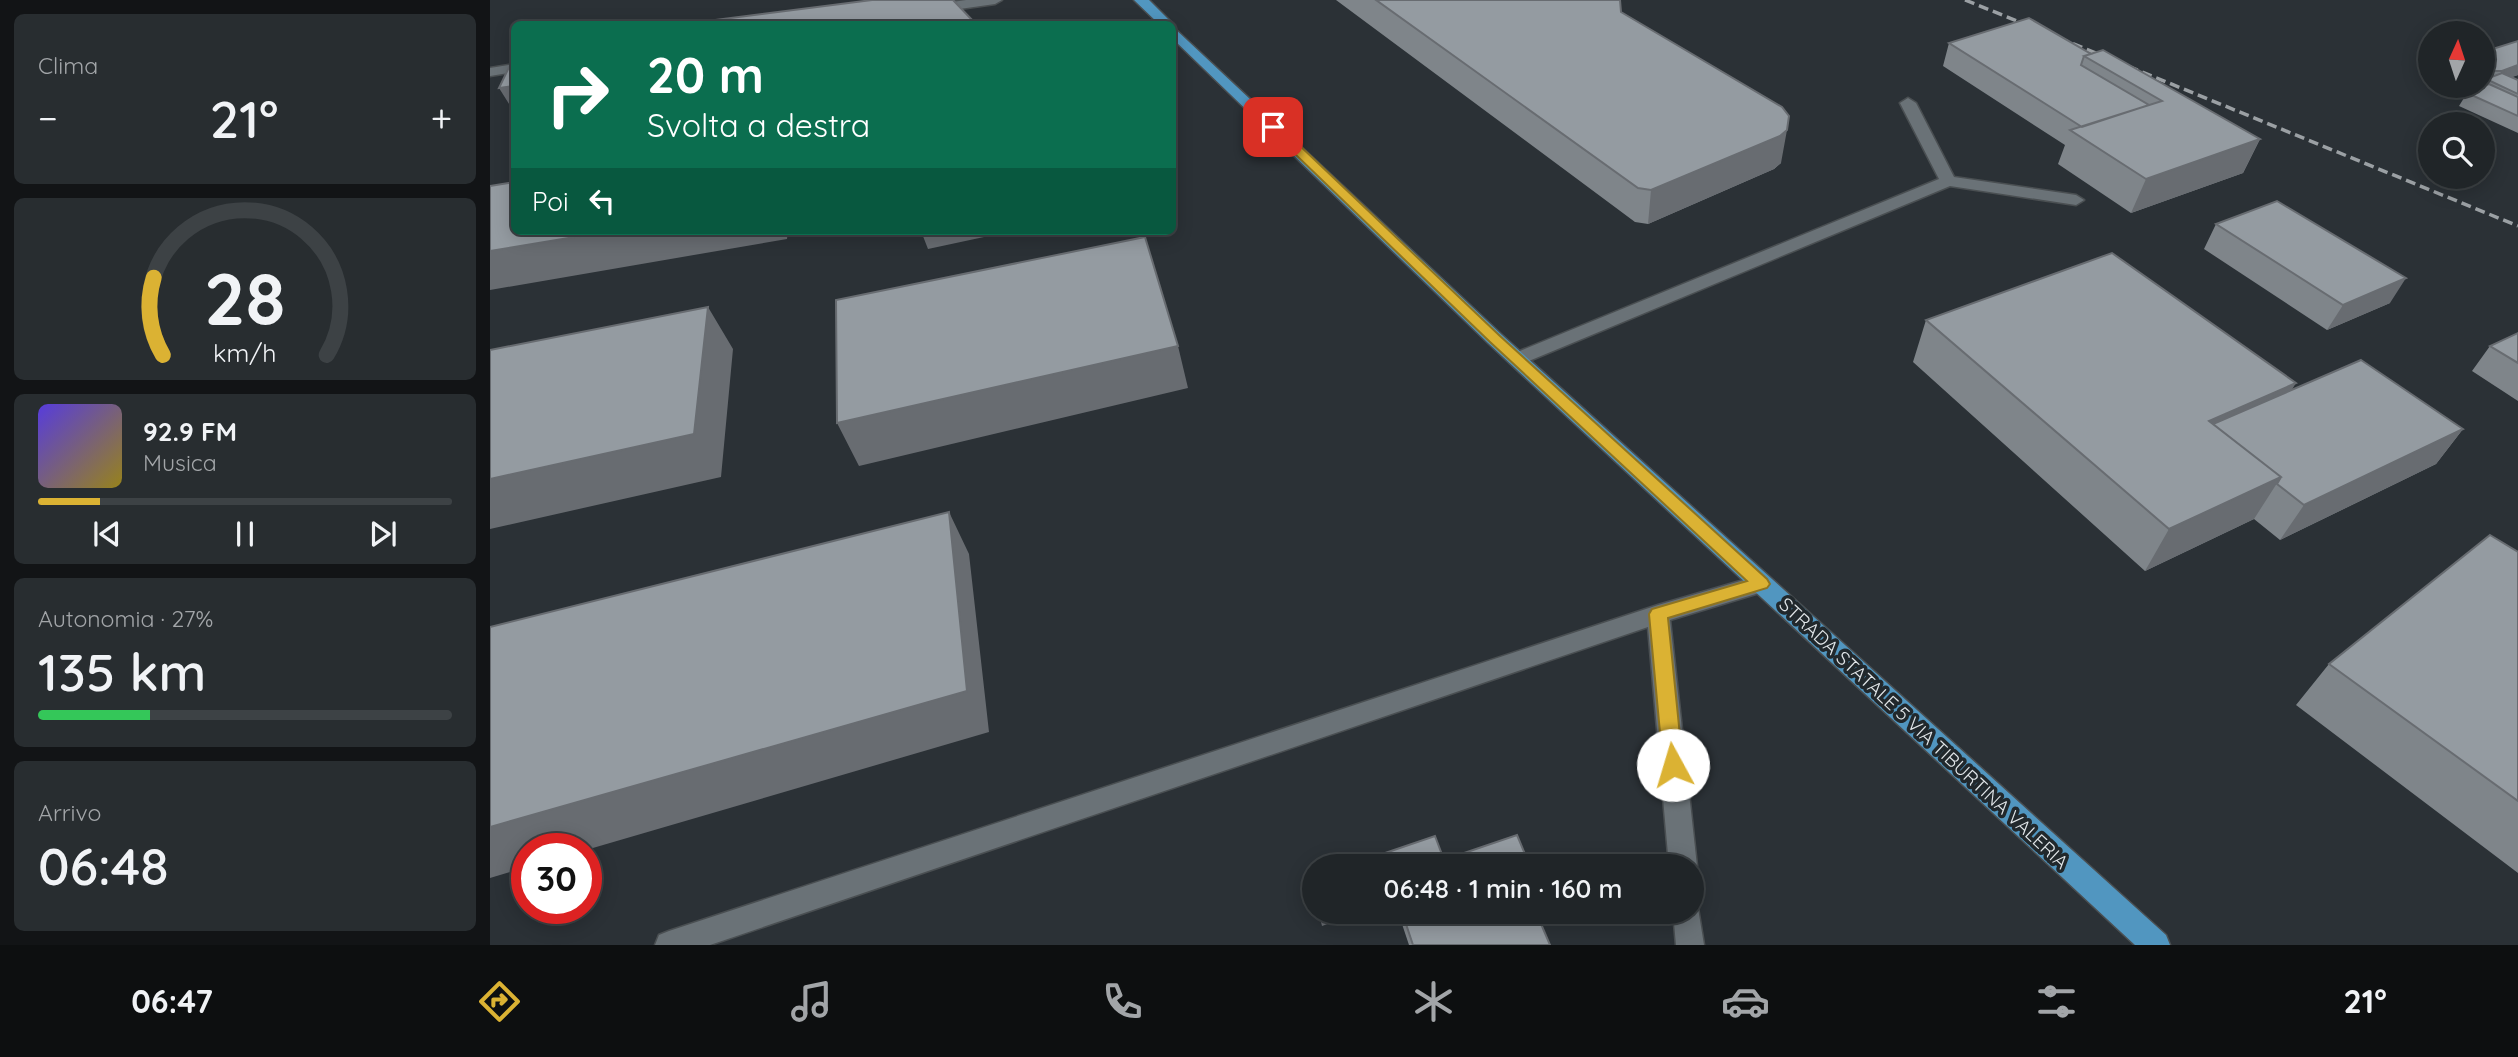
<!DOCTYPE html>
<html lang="it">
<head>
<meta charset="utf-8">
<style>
	:root { --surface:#202528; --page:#282d30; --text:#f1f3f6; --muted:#a2a5a8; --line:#3d4245; --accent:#dbb233 }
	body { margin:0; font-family:Quicksand,sans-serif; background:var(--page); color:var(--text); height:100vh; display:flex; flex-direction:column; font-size:26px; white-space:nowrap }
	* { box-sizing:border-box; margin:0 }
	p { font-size:23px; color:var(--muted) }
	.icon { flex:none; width:38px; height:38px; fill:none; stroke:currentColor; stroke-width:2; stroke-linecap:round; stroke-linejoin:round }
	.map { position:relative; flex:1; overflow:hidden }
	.drawer { display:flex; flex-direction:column; gap:14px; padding:14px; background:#121416; width:490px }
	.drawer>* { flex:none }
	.hud { position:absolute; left:21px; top:21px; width:665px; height:214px; border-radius:10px; box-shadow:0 4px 18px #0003,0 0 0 2px var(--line); background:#0b6e4f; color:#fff; overflow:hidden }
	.needle { width:46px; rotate:3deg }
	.controls { position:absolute; left:1928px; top:21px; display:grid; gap:14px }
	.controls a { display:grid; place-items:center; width:77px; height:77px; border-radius:50%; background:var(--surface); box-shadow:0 4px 18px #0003,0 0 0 2px var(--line); font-size:35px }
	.speed { position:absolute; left:21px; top:833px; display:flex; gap:14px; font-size:35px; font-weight:700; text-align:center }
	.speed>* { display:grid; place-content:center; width:91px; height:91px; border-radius:50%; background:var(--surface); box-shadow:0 4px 18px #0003,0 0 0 2px var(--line); line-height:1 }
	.speed .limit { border:10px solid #d22; background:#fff; color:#111 }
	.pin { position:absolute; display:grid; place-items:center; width:60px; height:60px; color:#fff; margin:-30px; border-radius:14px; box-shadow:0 4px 10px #0006 }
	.me { position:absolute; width:77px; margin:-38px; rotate:354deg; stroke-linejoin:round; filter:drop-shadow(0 0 5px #0008) }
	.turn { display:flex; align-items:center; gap:24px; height:147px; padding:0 21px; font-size:32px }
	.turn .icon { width:91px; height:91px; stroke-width:2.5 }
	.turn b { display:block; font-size:49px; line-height:60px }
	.then { display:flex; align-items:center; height:66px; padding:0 21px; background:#0003; gap:14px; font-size:26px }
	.big { font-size:52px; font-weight:600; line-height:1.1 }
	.drawer .card { flex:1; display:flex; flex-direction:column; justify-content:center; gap:10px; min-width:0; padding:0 24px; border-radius:10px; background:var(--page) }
	.drawer .dial { align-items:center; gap:0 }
	.dial svg { height:182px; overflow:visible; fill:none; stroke:var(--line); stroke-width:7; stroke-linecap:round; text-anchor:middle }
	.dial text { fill:var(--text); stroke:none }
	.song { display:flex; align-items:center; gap:21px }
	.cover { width:84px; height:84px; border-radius:10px; background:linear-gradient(135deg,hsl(250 70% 55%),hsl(50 70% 35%)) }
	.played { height:7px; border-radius:4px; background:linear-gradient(90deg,var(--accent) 15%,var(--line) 15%) }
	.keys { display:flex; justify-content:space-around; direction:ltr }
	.heat { display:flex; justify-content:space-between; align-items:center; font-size:38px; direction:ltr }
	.charge { height:10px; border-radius:5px; background:linear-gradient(90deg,#34c759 27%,var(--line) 0) }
	.trip { position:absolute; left:812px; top:854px; width:402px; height:70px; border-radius:35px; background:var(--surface); box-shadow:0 4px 18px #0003,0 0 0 2px var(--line); font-weight:600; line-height:70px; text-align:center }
	.tab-bar { display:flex; height:112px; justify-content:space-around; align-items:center; background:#0d0f10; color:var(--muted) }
	.tab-bar .icon { width:49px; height:49px }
	.tab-bar .active { color:var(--accent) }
	.tab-bar b { font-size:32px; color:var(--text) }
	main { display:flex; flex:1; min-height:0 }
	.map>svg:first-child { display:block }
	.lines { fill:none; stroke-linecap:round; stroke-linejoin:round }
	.minor-casing { stroke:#4a4f52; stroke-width:3 }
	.major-casing { stroke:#4a4f52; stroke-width:3 }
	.minor { fill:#6a7277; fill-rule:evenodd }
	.major { fill:#5196c0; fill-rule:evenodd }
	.rail { stroke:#9ba0a4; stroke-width:3.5; stroke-dasharray:10 5; stroke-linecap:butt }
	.wall { fill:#7f858a }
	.shaded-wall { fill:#686c71 }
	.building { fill:#949ba1; stroke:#686c71; stroke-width:2 }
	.route { fill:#dbb233; stroke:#8e7421; stroke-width:2 }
	.labels { text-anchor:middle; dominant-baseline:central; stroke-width:7; stroke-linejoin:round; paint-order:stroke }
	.street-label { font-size:19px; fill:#e2e7ea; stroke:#21282c }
</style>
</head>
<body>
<main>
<section class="drawer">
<div class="card"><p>Clima</p>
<div class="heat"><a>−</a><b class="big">21°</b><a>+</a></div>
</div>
<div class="card dial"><svg viewBox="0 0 100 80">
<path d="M14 69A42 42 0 1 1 86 69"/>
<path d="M14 69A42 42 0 0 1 10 35" stroke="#dbb233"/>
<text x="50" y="56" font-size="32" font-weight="700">28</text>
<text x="50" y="72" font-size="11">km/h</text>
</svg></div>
<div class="card">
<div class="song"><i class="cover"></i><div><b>92.9 FM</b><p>Musica</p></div></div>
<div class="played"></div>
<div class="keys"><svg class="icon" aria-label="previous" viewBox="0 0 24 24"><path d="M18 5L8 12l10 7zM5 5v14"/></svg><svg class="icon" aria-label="pause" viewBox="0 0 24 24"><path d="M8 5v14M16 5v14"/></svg><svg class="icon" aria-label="next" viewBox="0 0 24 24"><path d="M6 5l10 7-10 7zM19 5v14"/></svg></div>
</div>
<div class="card"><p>Autonomia · 27%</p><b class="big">135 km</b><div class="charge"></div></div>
<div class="card"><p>Arrivo</p><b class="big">06:48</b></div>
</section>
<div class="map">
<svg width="2028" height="945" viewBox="0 0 2028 945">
	<rect width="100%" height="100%" fill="#2b3136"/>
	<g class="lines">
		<defs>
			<path id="minor" d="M476,0H512L505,4L441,13L434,9L441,5Z
				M24,64V72L0,76V68Z
				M1418,98L1426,103L1464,177L1586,195L1594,200L1586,205L1460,186L1034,363H1020L1017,359L1020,355L1449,179L1410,103Z
				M1271,575L1279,578L1282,584L1279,590L1180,620L1207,866L1202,875V866H1179L1158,627L220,945H165L169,935L179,931L1168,605Z
				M1202,901L1207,902L1214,945H1186L1183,912H1202Z"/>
			<path id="major" d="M644,0H659L683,24H669Z
				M682,26L1012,335L1676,935L1680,945H1645L998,343L682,38Z"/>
		</defs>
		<use href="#minor" class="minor-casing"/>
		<use href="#major" class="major-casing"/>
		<use href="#minor" class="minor"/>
		<use href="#major" class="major"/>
		<path class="rail" d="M1475,0L1547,29
			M1569,38L2028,226"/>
	</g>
	<path class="wall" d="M846,0H1130L1131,12L1291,163L1284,169L1158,224L1145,222Z
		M2028,41V75L2022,77L2028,80V133L1969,106L1977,93L1993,86V52Z
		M1459,43L1601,54L1770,139L1753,173L1641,213L1568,164L1575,145L1453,66Z
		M1951,86H1990L1967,96L1949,88Z
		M1726,224L1900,303L1837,330L1714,249Z
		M1436,320L1801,390L1973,429L1946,464L1790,540L1764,519L1655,571L1423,362Z
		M2028,333V401L1982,371L2000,346Z
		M2028,552V873L1806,705L1839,664Z
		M908,912H1046L1060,945H919Z"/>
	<path class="shaded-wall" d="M2028,65V75L2004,83L2012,71Z
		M24,86V112L9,88Z
		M1973,86H1990L1967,96Z
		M1297,130L1291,163L1284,169L1158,224L1161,190Z
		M1770,139L1753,173L1641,213L1656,179Z
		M121,231H298L297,239L0,290V251Z
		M431,231H522L438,249Z
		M1916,278L1900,303L1837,330L1853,305Z
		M218,307L243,349L231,477L0,529V479Z
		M688,346L698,388L369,466L347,423Z
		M1806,383L1780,425L1736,445L1719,421Z
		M1973,429L1946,464L1790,540L1814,505Z
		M1791,477L1764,519L1655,571L1679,529Z
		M459,512L479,554L499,732L96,850V849H37V867L0,878V827Z
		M837,912H871L832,926L829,914Z"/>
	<path class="building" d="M382,0H463L485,23L475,24H194Z
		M886,0H1130L1131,12L1292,107L1299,116L1297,130L1290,136L1161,190L1148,188Z
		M1539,18L1601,54L1594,56L1591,65L1659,105L1592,127L1459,43Z
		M2028,41V65L2012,71H2000L1993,68V52Z
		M1613,50L1770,139L1656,179L1580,130L1672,101L1594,56Z
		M24,57V86L9,88Z
		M2012,73L2028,80V94L1996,79Z
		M1999,84L2028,97V116L1977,93Z
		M24,182V231H121L0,251V186Z
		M1787,201L1916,278L1853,305L1726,224Z
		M655,237L688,346L347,423L346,300Z
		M1622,253L1806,383L1719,421L1791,477L1679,529L1436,320Z
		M218,307L204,434L0,479V350Z
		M2028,333V363L2000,346Z
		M1871,360L1973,429L1814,505L1787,484L1791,477L1723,424Z
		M459,512L477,691L0,827V627Z
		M2000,535L2028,552V801L1839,664Z
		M1027,835L1040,866H936Z
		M945,836L954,860L936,866H857Z
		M824,877V898L819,879Z
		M912,912H1046L1060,945H923Z"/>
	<path class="route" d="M779,124H787L1010,336L1277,579L1280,584L1277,588L1178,618L1193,765L1190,771L1183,774L1176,771L1173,765L1159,614L1162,609L1257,581L1000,342L779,129Z"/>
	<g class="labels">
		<g class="street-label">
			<text transform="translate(1434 733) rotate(43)">STRADA STATALE 5 VIA TIBURTINA VALERIA</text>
		</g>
	</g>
</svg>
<div class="controls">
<a><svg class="needle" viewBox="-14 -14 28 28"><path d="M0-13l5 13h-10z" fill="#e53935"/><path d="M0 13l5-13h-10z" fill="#a2a5a8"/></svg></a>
<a><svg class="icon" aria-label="search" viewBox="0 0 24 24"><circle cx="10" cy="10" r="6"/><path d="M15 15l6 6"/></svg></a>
</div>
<div class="speed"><div class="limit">30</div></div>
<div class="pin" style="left:783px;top:127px;background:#d93025"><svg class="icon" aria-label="arrive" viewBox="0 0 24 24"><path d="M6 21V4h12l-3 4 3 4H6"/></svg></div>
<svg class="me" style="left:1183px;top:765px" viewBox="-20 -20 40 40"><circle r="19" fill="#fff"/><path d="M0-13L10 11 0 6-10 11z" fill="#dbb233"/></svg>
<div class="trip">06:48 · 1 min · 160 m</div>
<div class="hud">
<div class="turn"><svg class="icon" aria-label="right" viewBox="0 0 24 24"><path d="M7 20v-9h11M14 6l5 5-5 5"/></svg><div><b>20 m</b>Svolta a destra</div></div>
<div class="then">Poi<svg class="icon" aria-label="left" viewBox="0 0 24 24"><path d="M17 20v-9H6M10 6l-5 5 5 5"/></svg></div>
</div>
</div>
</main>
<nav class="tab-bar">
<b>06:47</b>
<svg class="icon active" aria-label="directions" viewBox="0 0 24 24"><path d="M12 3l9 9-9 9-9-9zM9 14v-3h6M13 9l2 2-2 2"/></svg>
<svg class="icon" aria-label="music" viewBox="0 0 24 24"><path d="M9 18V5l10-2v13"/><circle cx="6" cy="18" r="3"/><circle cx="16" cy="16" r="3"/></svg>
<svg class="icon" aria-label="phone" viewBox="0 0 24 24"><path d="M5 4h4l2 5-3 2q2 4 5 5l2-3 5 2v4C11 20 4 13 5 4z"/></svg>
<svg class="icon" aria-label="climate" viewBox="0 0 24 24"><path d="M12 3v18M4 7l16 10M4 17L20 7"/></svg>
<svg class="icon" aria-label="car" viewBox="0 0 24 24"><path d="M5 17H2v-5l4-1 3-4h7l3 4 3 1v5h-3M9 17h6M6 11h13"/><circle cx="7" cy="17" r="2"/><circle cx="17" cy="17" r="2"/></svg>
<svg class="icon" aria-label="filters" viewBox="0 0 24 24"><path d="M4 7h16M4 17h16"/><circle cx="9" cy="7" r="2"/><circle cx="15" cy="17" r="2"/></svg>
<b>21°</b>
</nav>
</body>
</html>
